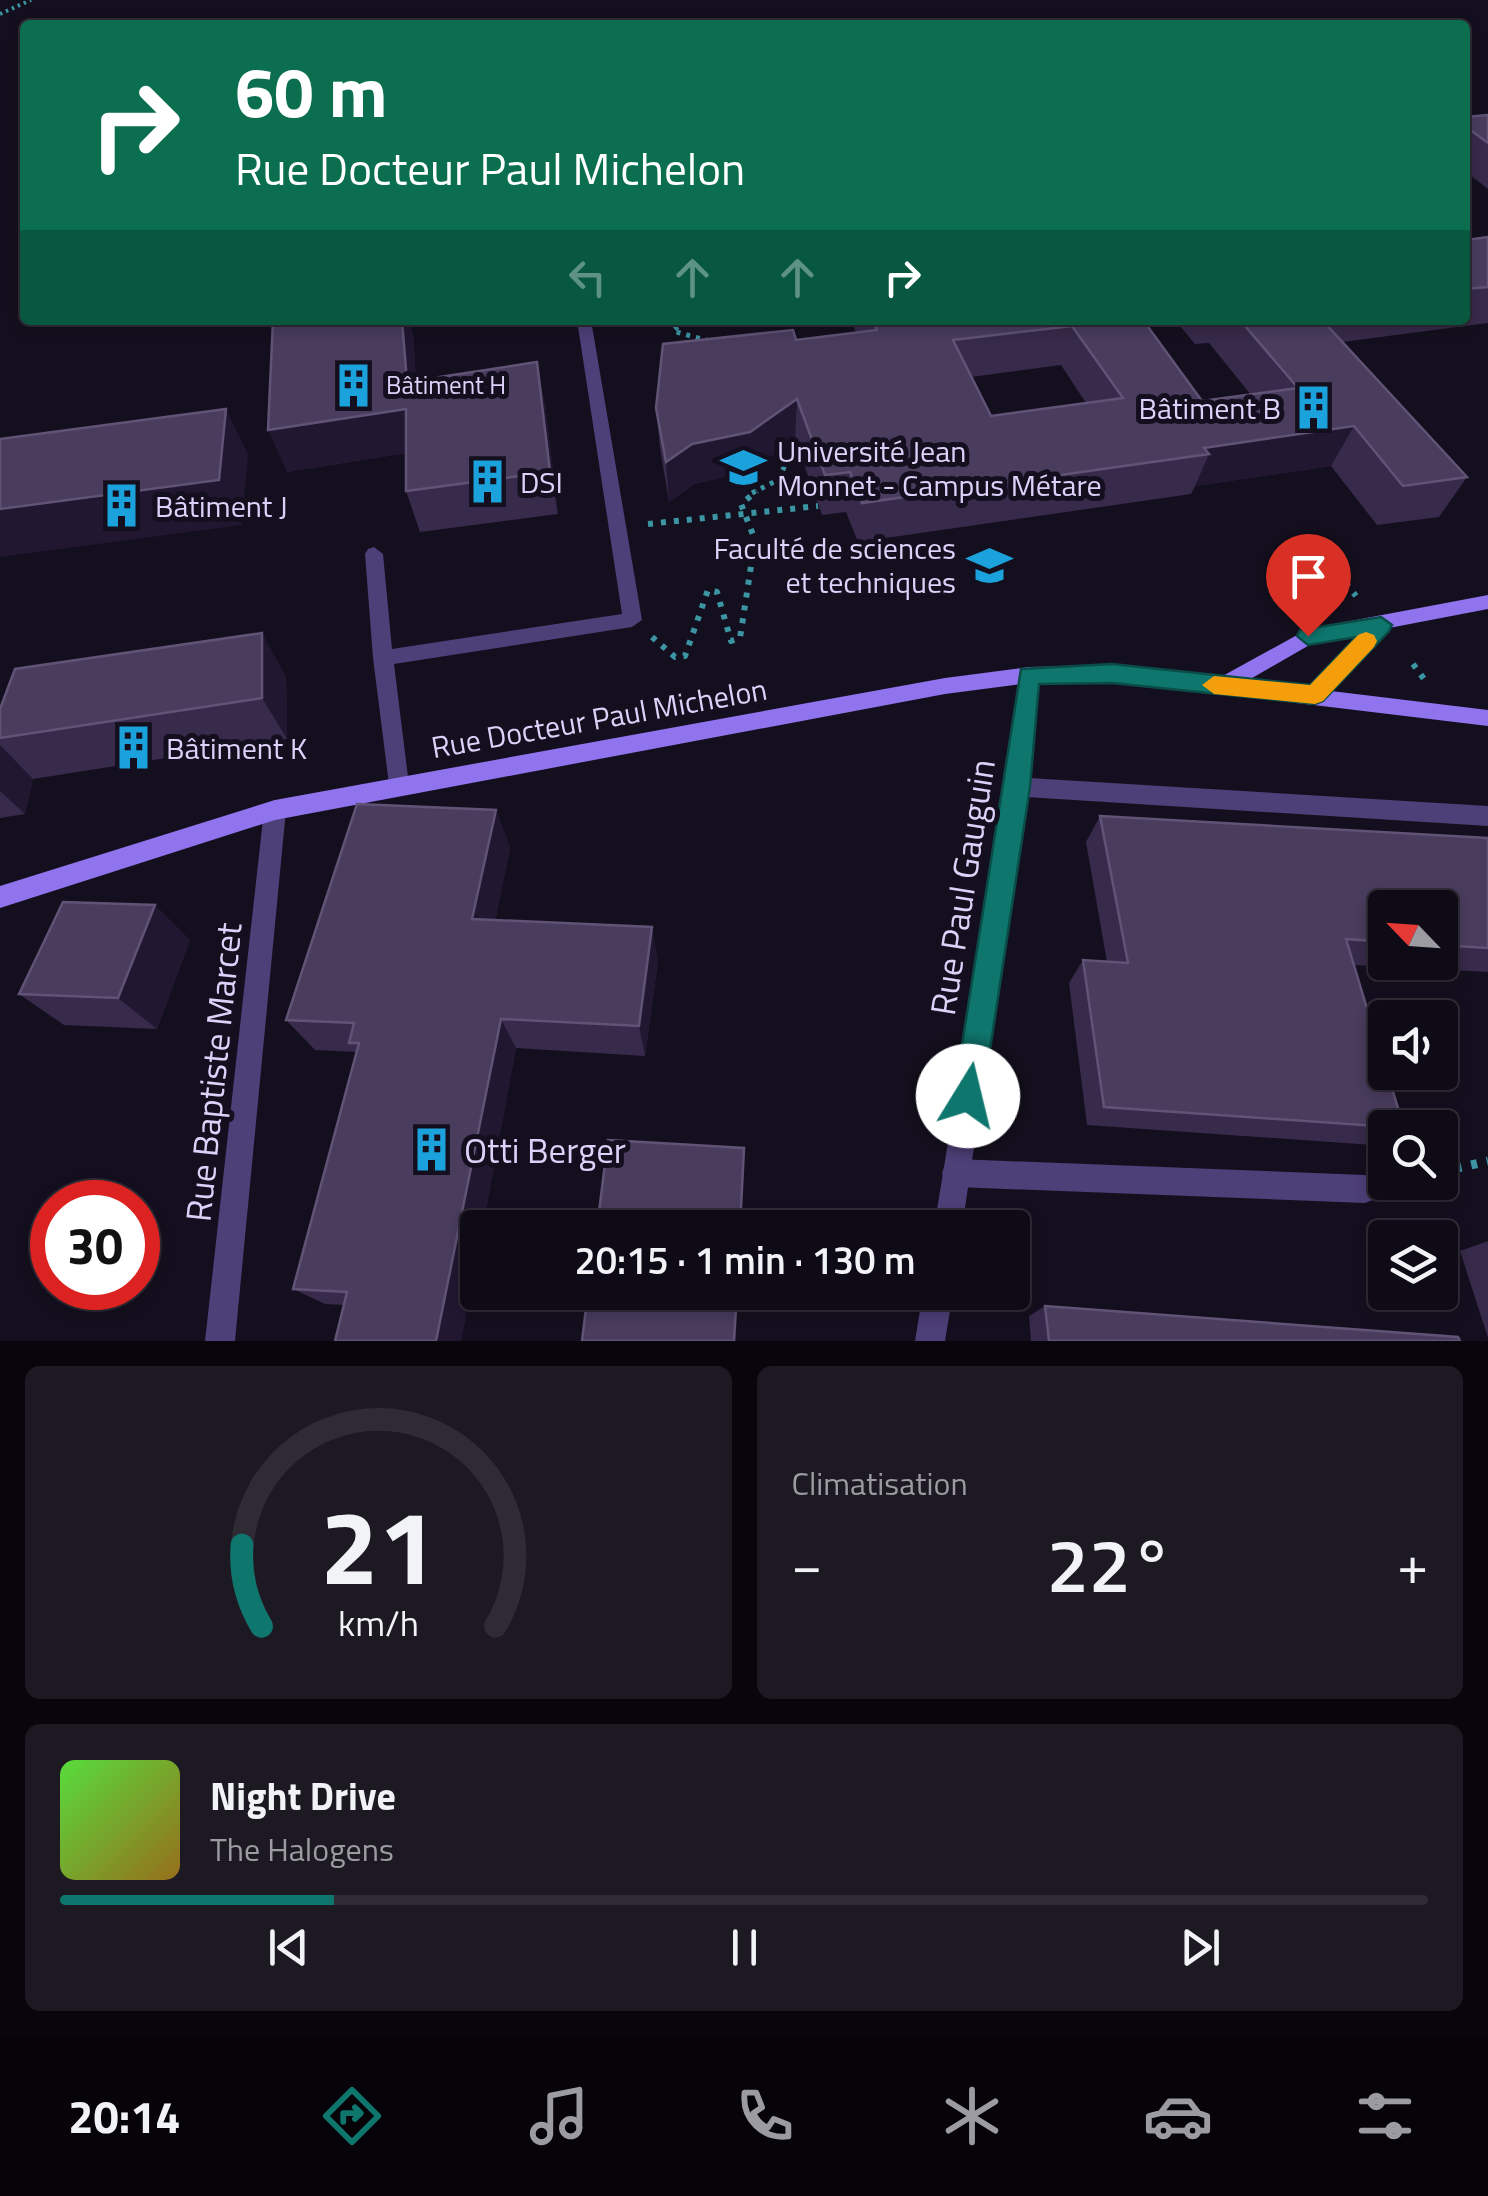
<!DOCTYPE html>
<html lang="fr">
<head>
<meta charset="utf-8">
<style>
	:root { --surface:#0f0b16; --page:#1d1923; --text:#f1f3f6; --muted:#9b9ba1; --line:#2f2b35; --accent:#0f766e }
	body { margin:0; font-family:"Titillium Web",sans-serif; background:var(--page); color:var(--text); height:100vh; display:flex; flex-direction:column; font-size:38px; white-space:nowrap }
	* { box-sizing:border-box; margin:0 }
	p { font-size:32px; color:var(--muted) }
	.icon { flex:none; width:55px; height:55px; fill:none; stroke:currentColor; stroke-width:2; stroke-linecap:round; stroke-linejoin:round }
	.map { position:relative; height:1341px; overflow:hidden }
	.panel { display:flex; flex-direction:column; gap:25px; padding:25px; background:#08060c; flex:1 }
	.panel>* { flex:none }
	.hud { position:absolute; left:20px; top:20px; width:1450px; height:305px; border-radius:10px; box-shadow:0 5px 15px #0003,0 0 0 2px var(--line); background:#0b6e4f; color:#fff; overflow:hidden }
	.needle { width:65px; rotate:295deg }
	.controls { position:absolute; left:1368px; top:890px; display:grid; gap:20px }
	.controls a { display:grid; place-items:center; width:90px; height:90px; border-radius:10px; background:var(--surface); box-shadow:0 5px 15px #0003,0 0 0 2px var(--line); font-size:50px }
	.speed { position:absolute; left:30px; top:1180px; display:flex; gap:20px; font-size:50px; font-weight:700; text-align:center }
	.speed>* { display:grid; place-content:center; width:130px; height:130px; border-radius:50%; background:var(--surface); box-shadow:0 5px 15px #0003,0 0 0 2px var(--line); line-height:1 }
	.speed .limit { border:15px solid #d22; background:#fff; color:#111 }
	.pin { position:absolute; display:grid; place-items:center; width:85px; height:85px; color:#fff; margin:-102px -42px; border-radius:50% 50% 50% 0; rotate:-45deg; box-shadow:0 0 10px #0007 }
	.pin .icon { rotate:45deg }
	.me { position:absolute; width:110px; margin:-55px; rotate:9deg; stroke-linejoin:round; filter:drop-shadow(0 0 8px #0008) }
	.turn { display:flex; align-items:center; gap:35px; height:210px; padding:0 50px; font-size:45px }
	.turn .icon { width:130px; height:130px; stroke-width:2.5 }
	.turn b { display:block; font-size:70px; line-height:85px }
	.lanes { display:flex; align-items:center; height:95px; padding:0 50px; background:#0003; justify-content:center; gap:50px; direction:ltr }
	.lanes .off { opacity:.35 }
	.big { font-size:75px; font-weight:600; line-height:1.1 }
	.panel .widget { flex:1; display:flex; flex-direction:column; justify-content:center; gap:15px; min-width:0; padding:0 35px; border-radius:15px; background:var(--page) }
	.panel .dial { align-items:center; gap:0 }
	.dial svg { height:260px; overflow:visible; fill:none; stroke:var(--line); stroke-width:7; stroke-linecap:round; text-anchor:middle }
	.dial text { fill:var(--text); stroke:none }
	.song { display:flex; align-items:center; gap:30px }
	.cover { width:120px; height:120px; border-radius:15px; background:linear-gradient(135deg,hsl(110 70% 55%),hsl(40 70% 35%)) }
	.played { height:10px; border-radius:5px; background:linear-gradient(90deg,var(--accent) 20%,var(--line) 20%) }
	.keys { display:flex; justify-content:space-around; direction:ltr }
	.heat { display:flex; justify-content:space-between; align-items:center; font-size:55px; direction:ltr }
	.panel .tiles { flex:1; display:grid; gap:25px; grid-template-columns:1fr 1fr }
	.widget:last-child { grid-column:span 2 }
	.trip { position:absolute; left:460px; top:1210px; width:570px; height:100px; border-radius:10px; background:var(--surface); box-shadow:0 5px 15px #0003,0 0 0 2px var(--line); font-weight:600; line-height:100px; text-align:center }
	.tabs { display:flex; height:160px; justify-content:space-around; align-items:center; background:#060409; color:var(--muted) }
	.tabs .icon { width:70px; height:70px }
	.tabs .active { color:var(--accent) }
	.tabs b { font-size:45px; color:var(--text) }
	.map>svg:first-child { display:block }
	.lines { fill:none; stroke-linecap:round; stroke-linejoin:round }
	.path-far3 { stroke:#3c95a3; stroke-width:4; stroke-dasharray:2.5 4; stroke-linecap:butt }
	.path-far2 { stroke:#3c95a3; stroke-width:5; stroke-dasharray:4 6; stroke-linecap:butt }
	.path-far1 { stroke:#3c95a3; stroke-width:6; stroke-dasharray:5 8; stroke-linecap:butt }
	.path { stroke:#3c95a3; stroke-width:9; stroke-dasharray:6 10; stroke-linecap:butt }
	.lane { fill:#4d3f77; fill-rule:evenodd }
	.street { fill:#4d3f77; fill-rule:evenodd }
	.secondary { fill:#8f74ee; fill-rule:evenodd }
	.wall { fill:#372a4a; fill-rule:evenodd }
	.shaded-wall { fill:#211731 }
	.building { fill:#493c5d; stroke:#605375; stroke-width:2.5; fill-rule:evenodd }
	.route { fill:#0f766e; stroke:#0a4d48; stroke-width:2.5 }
	.slow { fill:#f59e0b }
	.labels { text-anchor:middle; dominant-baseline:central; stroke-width:10; stroke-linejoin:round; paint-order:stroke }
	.far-poi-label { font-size:25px; fill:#ded1f9; stroke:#140f1e; text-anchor:start }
	.poi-label { font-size:30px; fill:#ded1f9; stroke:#140f1e; text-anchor:start }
	.street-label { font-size:30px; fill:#ded1f9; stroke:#140f1e }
	.near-street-label { font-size:35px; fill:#ded1f9; stroke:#140f1e }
	.near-poi-label { font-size:35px; fill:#ded1f9; stroke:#140f1e; text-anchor:start }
</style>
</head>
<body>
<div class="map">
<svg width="1488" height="1341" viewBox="0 0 1488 1341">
	<rect width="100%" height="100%" fill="#140f1e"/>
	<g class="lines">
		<path class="path-far3" d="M0,14L31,0"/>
		<path class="path-far2" d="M685,320L673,331L709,341
			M752,493L778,480L796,442"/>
		<path class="path-far1" d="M648,524L818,506
			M1313,542L1356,596
			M652,637L675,657L685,656L708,590L717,592L731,641L740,638L755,540L741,504L757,491
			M1413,664L1424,679"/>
		<path class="path" d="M1440,1172L1488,1161"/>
		<path class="lane" d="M577,320H591L642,620L632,627L394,664L409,785L406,792L398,794L390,792L373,658L365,554L368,549L374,547L383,554L392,649L622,614Z
			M956,1159L1365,1175L1375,1179L1379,1189L1375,1199L1365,1203L956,1187L946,1183L942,1173L946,1163Z"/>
		<path class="street" d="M1029,667L1036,669L1039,675L1029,778L1488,806V826L1026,797L962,1228H934L1006,787L1019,675L1022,669Z
			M275,800L283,803L286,810L235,1341H205L264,810L267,803Z
			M923,1292H953L945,1341H915Z"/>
		<path class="secondary" d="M1488,595V609L1389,628L1331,691L1488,710V726L1113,681L1029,683L945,694L275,820L0,908V886L275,800L945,678L1029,667L1113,665L1219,678L1308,629ZM1361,633L1309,688L1247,681L1313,643Z"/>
	</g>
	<path class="wall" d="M1488,115V189L1465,171V117Z
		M1488,237V323L1342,342L1467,477L1439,517L1377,525L1331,466L1195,486L1191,494L858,542L846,512L822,515L795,439L750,471L694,484L669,502L660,448L656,408L796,340L856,333L851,320H1143L1202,401L1251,395L1209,343L1195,344L1175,320H1465V240ZM1061,365L1086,403L991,416L971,377Z
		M273,320H409L413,334L416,381L545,404L558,514L420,532L406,491V453L287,472Z
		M286,676L287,739L33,779L25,814L0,818V709Z
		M496,810L510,848L495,920L658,961L645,1056L516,1048L461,1341H335L344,1305L325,1304L293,1289L357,1052L315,1050L286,1020Z
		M1100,816L1488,838V972L1353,965L1385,1128V1139L1373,1145L1087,1125L1069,983L1083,960L1107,962L1086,842ZM1385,908H1440V962H1385Z
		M190,940L157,1029L64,1025L19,994Z
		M1488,1241V1338L1460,1251Z
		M1045,1306L1460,1341H1031L1029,1316Z"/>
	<path class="shaded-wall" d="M402,320H409L413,334L419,424L407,382Z
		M537,362L545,404L558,514L550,472Z
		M797,399L795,439L750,471L694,484L669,502L666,462L692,444Z
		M226,409L248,454L242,525L0,557V509Z
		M406,409L419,451L287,472L268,430Z
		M1354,426L1331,466L1195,486L1209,454L1204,448Z
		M262,633L286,676L287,739L262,698Z
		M0,745L33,779L25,814L0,791Z
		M496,810L510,848L489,953L472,919Z
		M155,905L190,940L157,1029L118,998Z
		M652,927L658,961L645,1056L639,1026Z
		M501,1019L516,1048L483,1228H478V1254L461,1341H436Z"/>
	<path class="building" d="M1488,115V143L1465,126V117Z
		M1488,237V287L1465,289V240Z
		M273,320H402L407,382L537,362L550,472L406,491V409L268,430Z
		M872,320H1143L1202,401L1298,388L1240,320H1322L1467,477L1403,486L1354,426L1204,448L1209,454L862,503L850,472L825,475L797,399L750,432L692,444L666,462L656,408L663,344L793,330L796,340L877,330ZM1072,326L1123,398L991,416L953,340Z
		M226,409L219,480L0,509V439Z
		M262,633V698L0,738V709L15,669Z
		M357,804L496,810L472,919L652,927L639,1026L501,1019L436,1341H335L347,1292L293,1289L359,1043H349L354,1023L286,1020Z
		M1100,816L1488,838V948L1440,945V908H1385V942L1346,939L1385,1068V1072H1387L1404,1128L1104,1107L1083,960L1128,963Z
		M63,902L155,905L118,998L19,994Z
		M608,1140L744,1148L740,1228H597Z
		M588,1292H737L734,1341H582Z
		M1045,1306L1458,1337L1460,1341H1049Z"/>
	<path class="route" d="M1381,617L1392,625L1389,631L1323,701L1315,704L1112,683L1039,684L1030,787L983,1096L979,1106L968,1111L958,1106L954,1096L1021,669L1112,664L1310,685L1356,637L1308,645L1297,636L1300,630Z"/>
	<path class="slow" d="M1366,632L1374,635L1377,641L1374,647L1323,701L1315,704L1214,694L1202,685L1214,676L1310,685L1358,635Z"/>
	<defs>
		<symbol id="building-bare" viewBox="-9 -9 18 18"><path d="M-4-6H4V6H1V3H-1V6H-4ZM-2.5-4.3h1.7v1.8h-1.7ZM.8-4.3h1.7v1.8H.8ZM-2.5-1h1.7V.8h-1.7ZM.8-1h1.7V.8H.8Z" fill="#1ba2dc" stroke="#140f1e" stroke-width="2.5" paint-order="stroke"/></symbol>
		<symbol id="university-bare" viewBox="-9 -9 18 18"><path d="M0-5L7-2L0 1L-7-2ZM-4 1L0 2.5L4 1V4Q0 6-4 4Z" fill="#1ba2dc" stroke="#140f1e" stroke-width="2.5" paint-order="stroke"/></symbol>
	</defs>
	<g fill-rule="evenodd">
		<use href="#building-bare" x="322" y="354" width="63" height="63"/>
		<use href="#building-bare" x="1282" y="376" width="63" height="63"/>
		<use href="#university-bare" x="712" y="436" width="63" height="63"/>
		<use href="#building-bare" x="456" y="450" width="63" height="63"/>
		<use href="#building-bare" x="90" y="474" width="63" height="63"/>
		<use href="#university-bare" x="958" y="534" width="63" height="63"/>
		<use href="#building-bare" x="102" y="716" width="63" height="63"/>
		<use href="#building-bare" x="400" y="1118" width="63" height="63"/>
	</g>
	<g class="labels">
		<g class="far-poi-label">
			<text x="386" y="385">Bâtiment H</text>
		</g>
		<g class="poi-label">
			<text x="1281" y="408" text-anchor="end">Bâtiment B</text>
			<text x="777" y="451">Université Jean<tspan x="777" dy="34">Monnet - Campus Métare</tspan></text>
			<text x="520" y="482">DSI</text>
			<text x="155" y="506">Bâtiment J</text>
			<text x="956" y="548" text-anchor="end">Faculté de sciences<tspan x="956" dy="34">et techniques</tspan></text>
			<text x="166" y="748">Bâtiment K</text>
		</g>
		<g class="street-label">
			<text transform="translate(599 718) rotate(-10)">Rue Docteur Paul Michelon</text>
		</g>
		<g class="near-street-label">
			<text transform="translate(962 887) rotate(-81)">Rue Paul Gauguin</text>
			<text transform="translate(213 1072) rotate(-84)">Rue Baptiste Marcet</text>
		</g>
		<g class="near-poi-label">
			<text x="464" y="1150">Otti Berger</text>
		</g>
	</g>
</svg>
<div class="controls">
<a><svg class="needle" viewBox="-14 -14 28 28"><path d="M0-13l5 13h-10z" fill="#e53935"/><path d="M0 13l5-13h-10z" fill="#9b9ba1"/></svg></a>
<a><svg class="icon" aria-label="sound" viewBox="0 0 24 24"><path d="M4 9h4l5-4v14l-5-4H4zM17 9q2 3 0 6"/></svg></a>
<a><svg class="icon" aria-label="search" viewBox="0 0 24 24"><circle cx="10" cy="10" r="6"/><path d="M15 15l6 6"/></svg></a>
<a><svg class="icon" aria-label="layers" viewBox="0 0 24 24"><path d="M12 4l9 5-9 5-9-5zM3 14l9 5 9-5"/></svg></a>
</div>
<div class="speed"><div class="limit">30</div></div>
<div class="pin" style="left:1308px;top:636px;background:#d93025"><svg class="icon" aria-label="arrive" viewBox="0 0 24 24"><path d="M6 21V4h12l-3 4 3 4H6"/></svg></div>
<svg class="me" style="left:968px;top:1096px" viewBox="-20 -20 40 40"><circle r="19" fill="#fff"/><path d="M0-13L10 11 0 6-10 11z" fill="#0f766e"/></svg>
<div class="trip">20:15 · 1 min · 130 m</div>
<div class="hud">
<div class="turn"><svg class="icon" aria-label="right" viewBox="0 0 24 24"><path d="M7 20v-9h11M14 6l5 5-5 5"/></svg><div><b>60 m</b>Rue Docteur Paul Michelon</div></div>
<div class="lanes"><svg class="icon off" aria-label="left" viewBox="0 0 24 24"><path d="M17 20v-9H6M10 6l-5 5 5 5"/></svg><svg class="icon off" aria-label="ahead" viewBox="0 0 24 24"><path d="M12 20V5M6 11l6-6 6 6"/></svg><svg class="icon off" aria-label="ahead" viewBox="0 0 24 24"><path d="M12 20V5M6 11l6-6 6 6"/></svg><svg class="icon" aria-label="right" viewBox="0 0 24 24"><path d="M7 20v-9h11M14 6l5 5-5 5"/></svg></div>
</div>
</div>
<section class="panel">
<div class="tiles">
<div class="widget dial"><svg viewBox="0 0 100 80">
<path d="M14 69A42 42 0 1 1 86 69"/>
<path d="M14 69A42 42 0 0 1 8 44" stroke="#0f766e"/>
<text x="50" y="56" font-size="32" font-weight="700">21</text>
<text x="50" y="72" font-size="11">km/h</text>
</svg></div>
<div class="widget"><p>Climatisation</p>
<div class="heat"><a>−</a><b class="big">22°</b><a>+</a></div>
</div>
<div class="widget">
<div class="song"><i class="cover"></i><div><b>Night Drive</b><p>The Halogens</p></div></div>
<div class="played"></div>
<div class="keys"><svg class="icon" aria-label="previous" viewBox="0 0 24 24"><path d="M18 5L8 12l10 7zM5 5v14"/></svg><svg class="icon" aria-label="pause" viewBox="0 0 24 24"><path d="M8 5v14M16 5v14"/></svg><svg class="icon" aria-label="next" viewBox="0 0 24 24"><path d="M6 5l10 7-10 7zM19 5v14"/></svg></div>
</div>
</div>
</section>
<nav class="tabs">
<b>20:14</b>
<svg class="icon active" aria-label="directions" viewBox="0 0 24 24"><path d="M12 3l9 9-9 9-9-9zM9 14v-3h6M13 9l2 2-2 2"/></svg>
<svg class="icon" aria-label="music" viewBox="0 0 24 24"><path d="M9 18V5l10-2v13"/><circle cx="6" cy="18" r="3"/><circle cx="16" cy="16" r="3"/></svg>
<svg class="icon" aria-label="phone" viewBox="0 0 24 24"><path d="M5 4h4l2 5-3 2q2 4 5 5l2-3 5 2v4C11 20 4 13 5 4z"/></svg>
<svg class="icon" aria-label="climate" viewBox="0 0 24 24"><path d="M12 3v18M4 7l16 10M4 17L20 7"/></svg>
<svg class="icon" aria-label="car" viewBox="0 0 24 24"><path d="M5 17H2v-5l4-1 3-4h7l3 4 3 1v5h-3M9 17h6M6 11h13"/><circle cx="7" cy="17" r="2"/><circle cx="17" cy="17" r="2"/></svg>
<svg class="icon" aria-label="filters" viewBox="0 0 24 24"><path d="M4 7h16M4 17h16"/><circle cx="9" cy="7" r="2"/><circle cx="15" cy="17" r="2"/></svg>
</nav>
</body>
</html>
